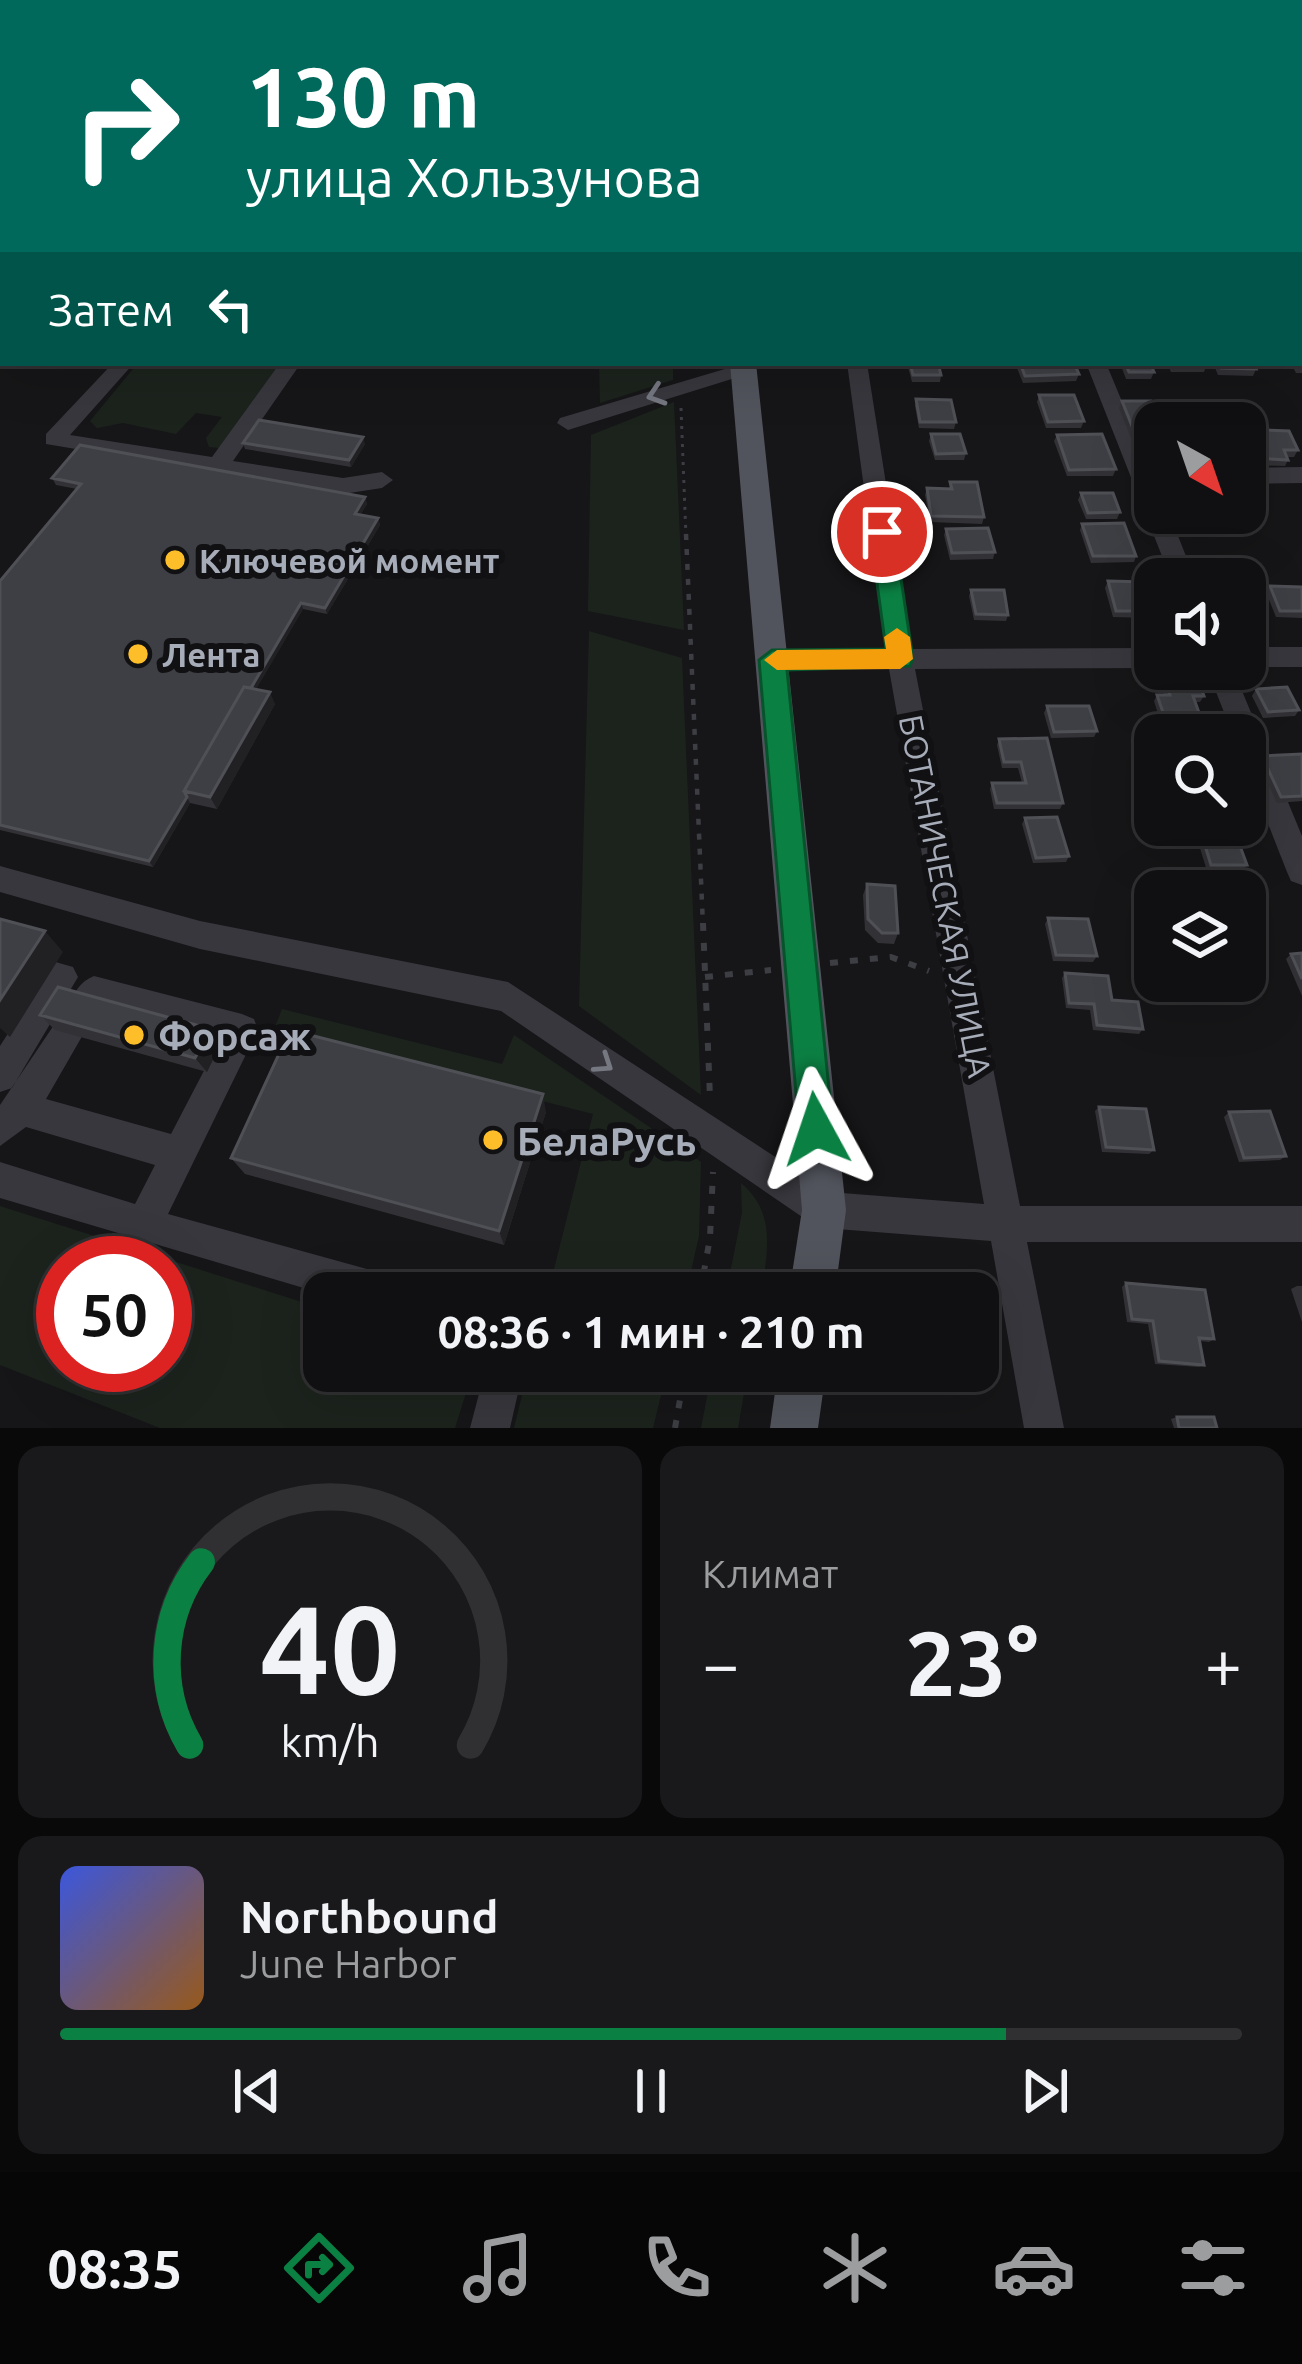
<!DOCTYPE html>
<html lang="ru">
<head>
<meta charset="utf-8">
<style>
	:root { --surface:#101012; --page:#19191b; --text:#f1f3f6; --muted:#9c9d9f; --line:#303032; --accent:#0b8043 }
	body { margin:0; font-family:Ubuntu,sans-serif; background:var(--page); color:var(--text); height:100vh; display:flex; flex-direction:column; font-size:45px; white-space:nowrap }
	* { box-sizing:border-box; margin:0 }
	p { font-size:39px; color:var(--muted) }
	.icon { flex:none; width:66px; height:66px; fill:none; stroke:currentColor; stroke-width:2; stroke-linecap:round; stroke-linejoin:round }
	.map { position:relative; height:1428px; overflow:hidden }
	.sheet { display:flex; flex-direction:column; gap:18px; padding:18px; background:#09090a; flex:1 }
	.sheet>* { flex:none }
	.hud { position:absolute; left:0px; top:0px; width:1302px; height:366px; box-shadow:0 12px 48px #0002,0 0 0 3px var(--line); background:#00695c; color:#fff; overflow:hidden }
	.needle { width:78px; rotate:140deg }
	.tools { position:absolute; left:1134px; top:402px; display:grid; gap:24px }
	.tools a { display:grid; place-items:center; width:132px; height:132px; border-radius:24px; background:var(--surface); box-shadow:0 12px 48px #0002,0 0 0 3px var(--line); font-size:60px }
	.speed { position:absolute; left:36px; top:1236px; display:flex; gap:24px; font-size:60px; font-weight:700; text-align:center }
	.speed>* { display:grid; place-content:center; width:156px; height:156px; border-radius:50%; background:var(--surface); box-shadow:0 12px 48px #0002,0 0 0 3px var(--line); line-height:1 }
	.speed .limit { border:18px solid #d22; background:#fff; color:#111 }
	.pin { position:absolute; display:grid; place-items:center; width:102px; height:102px; color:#fff; margin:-51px; border:6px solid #fff; border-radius:50%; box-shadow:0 3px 12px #0007 }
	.me { position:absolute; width:132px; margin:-66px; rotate:355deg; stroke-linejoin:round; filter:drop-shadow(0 0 9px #0008) }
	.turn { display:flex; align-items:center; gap:42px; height:252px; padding:0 48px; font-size:54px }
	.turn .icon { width:156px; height:156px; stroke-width:2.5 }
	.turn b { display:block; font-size:84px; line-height:102px }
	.then { display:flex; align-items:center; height:114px; padding:0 48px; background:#0003; gap:24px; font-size:45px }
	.big { font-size:90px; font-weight:600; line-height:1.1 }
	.sheet .widget { flex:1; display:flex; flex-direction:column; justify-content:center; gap:18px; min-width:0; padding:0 42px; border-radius:24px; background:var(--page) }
	.sheet .dial { align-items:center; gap:0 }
	.dial svg { height:312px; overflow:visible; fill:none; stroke:var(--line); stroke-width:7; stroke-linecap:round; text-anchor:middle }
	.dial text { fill:var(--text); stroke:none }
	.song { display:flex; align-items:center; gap:36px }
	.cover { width:144px; height:144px; border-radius:18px; background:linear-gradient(135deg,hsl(230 70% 55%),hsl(30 70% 35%)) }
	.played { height:12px; border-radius:6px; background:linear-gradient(90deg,var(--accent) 80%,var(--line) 80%) }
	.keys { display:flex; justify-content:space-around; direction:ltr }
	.heat { display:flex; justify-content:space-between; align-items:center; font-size:66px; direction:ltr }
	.sheet .tiles { flex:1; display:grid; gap:18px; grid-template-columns:1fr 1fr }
	.widget:last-child { grid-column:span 2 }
	.trip { position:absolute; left:303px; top:1272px; width:696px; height:120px; border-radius:24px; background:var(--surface); box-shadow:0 12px 48px #0002,0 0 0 3px var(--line); font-weight:600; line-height:120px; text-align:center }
	.dock { display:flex; height:192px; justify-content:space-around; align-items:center; background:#060607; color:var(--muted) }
	.dock .icon { width:84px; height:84px }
	.dock .on { color:var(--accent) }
	.dock b { font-size:54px; color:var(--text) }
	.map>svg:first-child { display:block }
	.green { fill:#1c231d; fill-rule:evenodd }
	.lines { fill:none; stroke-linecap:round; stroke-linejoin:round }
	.path-far2 { stroke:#3d3e44; stroke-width:3; stroke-dasharray:3 6; stroke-linecap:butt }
	.path-far1 { stroke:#3d3e44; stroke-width:4.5; stroke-dasharray:6 9; stroke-linecap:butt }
	.path { stroke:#3d3e44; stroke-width:6; stroke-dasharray:8 12; stroke-linecap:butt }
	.minor { fill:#37373d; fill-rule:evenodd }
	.major { fill:#52545d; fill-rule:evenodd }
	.wall { fill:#323236 }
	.shaded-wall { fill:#212124 }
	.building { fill:#3e3f44; stroke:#4f5056; stroke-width:3 }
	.oneway { stroke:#757781 }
	.route { fill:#0b8043; stroke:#07532c; stroke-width:3 }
	.slow { fill:#f59e0b }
	.poi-dot { fill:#fdbe29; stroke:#111113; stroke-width:4.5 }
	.labels { text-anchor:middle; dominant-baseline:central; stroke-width:12; stroke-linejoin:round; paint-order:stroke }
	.poi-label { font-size:33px; font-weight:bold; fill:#a7acb9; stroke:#111113; text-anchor:start }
	.street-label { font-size:33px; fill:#a7acb9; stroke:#111113 }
	.near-poi-label { font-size:39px; font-weight:bold; fill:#a7acb9; stroke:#111113; text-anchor:start }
</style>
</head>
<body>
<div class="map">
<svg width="1302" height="1428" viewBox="0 0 1302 1428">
	<rect width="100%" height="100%" fill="#161618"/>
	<path class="green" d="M138,363H280L278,373L220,448L209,447L206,438L222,417L196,413L176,434L123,423L97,428L90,421Z
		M599,363H673V380L600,403Z
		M674,402L684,630L588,611L591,435Z
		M589,631L682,658L701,1095L579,1006Z
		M282,1009L502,1064L514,1035L701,1162L699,1236L686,1293H548L593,1114L273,1032Z
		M741,1183C776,1212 768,1252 761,1293H726L742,1213Z
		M0,1206L324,1309V1371H473L455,1428H160L0,1365ZM165,1263V1365H63V1263Z
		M528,1371H667L653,1428H514Z
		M712,1371H748L738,1428H701Z"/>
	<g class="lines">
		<path class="path-far2" d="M681,408L686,537"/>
		<path class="path-far1" d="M686,534L703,926"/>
		<path class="path" d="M703,923L710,1098
			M830,963L891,957L929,971
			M705,977L771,970
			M700,1293L710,1238L713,1172
			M675,1428L685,1371"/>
		<path class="minor" d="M27,0H47L49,3H29Z
			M787,0H801L802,3H788Z
			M1299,35H1302V45H1299Z
			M3,92V104L0,105V93Z
			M1299,98H1302V108H1299Z
			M1302,336V348L1299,349V337Z
			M113,363H134L70,435L212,457L280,363H301L233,461L343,478L382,472L393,480L382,488L343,494L46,444V434Z
			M745,363L754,369L751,373L568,430L557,423L560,418Z
			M847,363H867L912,649L1155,648V668L915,669L1020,1206H1302V1242H1027L1064,1428H1024L991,1241L824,1228L811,1223L501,1011L200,949L0,892V866L200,921L508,982L829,1192L984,1204L889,669L772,670L759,660L772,650H886Z
			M1086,363H1106L1155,481V513H1169L1195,579H1171Z
			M1302,467V483L1245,484V468Z
			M1245,647H1302V667H1245Z
			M1207,669H1233L1302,836V885L1291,881L1287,872L1245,765V735H1233Z
			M0,946L73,967L78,977L12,1088L0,1092V1046L39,985L0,974Z
			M94,976L242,1014L254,1019L258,1030L168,1214L385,1274L398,1280L404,1293L324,1294L0,1198V1162L135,1204L155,1165L26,1127L0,1146V1105L56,1022L68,1017L80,1022L84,1033L46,1099L171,1134L220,1040L102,1008L96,1017L85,1021L74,1017L69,1006C75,992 79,982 94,976Z
			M485,1371H523L510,1428H470Z"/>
		<path class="major" d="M0,16H3V28H0Z
			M1299,202H1302V216H1299Z
			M730,363H756L846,1210L835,1293H789L802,1210Z
			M778,1371H826L818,1428H770Z"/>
	</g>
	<path class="wall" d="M1252,0H1279V2L1253,3Z
		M1302,350V373H1296L1291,363H1299Z
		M907,363H938L941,375L940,382H912Z
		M1015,363H1074L1079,374L1076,381L1023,383Z
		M1120,363H1150L1154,372L1151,379H1126Z
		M1167,363H1205L1206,366L1204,372H1171Z
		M1213,363H1253L1256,369L1253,376L1218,375Z
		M1039,395L1084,421L1081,428H1046L1037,402Z
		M916,399L956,422L954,429L919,428L915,406Z
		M1122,401L1155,423V460L1143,459L1138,442L1139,438H1131L1119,408Z
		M1245,429L1298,450L1294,457H1287L1288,460L1285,466L1249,465L1245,454Z
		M931,434L966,453L964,460H935L929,441Z
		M1057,435L1116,469L1113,476H1067L1054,441Z
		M243,443L365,444L351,467L245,449Z
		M52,478L365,497L367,504L360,515L378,518L380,525L327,614L303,609L256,689L275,704L217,809L190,803L153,867L0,830V581L77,489L56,485Z
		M950,482L984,517L982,524L930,522L925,495L927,488L949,489Z
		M1245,487L1267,507L1264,514L1244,513Z
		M1081,493L1120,512L1117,519H1086L1078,500Z
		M1082,524L1136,556L1134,562L1091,563L1080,530Z
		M946,529L995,552L993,559L950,560L944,535Z
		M1108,581L1154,611L1150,618L1113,617L1105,588Z
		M1270,586L1302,587V618L1276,617L1266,592Z
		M1245,587L1263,612L1259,618L1245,619Z
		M971,590L1008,615L1006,621L974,620L969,596Z
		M1164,676L1204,696L1200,702H1196L1202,721L1198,728L1162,727L1154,701L1157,695H1164L1160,683Z
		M1256,689L1299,710L1295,716L1263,718L1252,696Z
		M1047,706L1097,731L1094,737L1051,738L1044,713Z
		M999,739L1063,803L1060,809H994L990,789L992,783H1022L1018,768H1002L997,745Z
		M1146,753H1155V779H1148L1143,759Z
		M1302,754V801L1277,803L1258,762L1262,756Z
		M1025,818L1069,856L1066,862L1033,863L1022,824Z
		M1180,825H1245L1254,835L1250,841H1238L1247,865L1242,871H1207L1199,845L1186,844Z
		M867,884L898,933L894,944L878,943L865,930L863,895Z
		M1048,918L1097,956L1093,962L1053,961L1045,924Z
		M1302,953V996L1286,959L1291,954Z
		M1065,973L1112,1000L1143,1029L1139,1034L1093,1030L1090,1010L1066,1008L1062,978Z
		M40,1015L211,1029L221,1043L207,1072L55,1030Z
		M1099,1107L1154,1150L1149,1154L1102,1152L1095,1111Z
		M546,1112L504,1245L245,1174L231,1158Z
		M1229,1112L1286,1156L1280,1160L1239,1162L1224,1117Z
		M1126,1283L1214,1339L1209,1342L1200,1341L1204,1365L1199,1367L1155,1364L1148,1324L1127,1322L1122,1287Z
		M1297,1286H1302V1322L1291,1289Z
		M1177,1417L1217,1428H1174L1171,1419Z"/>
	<path class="shaded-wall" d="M363,437L365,444L351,467L349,460Z
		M365,497L367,504L357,521L355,514Z
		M378,518L380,525L327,614L325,608Z
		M301,603L303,609L195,794L189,793Z
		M270,692L275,704L217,809L210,797Z
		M187,797L190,803L153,867L149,861Z
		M45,931L63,952L10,1037L0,1028V1000Z
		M211,1029L221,1043L207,1072L195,1058Z
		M543,1094L546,1112L504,1245L499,1231Z"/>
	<path class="building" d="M816,0H839L840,2L817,3Z
		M1299,350H1302V366H1299L1297,363H1299Z
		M910,363H938L941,375H913Z
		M1020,363H1074L1079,374L1025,376Z
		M1125,363H1150L1154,372H1129Z
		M1172,363H1205L1206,366H1174Z
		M1219,363H1253L1256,369L1221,368Z
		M1039,395H1074L1084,421L1048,422Z
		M916,399L951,400L956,422H920Z
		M1122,401H1151L1161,423H1155V431H1134Z
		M259,420L363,437L349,460L243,443Z
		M1245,429L1289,431L1298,450H1284L1288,460L1253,458L1245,438Z
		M931,434H960L966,453L936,454Z
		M1102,434L1116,469L1069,470L1057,435Z
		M1140,435L1155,436V453H1146Z
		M80,445L365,497L355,514L378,518L325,608L301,603L251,688L244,687L184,791L187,797L149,861L0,825V581L81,484L52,478Z
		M950,482H977L984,517L931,516L927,488L952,489Z
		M1245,487L1260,488L1267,507L1245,506Z
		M1081,493H1113L1120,512L1088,513Z
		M1124,523L1136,556H1093L1082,524Z
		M988,528L995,552L952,553L946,529Z
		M1108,581L1145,582L1154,611H1116Z
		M1270,586L1302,587V611H1280Z
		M1245,587H1249L1263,612L1245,613Z
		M971,590H1004L1008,615L976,614Z
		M1164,676L1197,677L1204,696H1193L1202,721H1166L1157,695H1170Z
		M244,687L270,692L210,797L184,791Z
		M1287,687L1299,710L1268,712L1256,689Z
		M1047,706H1089L1097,731L1054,732Z
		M1047,738L1063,803H997L992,783H1026L1021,762H1004L999,739Z
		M1146,753H1155V773H1152Z
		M1302,754V796L1281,797L1262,756Z
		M1057,817L1069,856L1036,858L1025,818Z
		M1245,821H1249L1254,835H1236L1247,865H1211L1203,839H1190L1186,825H1245Z
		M867,884L895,886L898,933H882L868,919Z
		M1233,887L1234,891H1201L1200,888Z
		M1048,918L1088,919L1097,956L1056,955Z
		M0,919L45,931L0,1000Z
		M1245,920L1251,936H1245Z
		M1302,953V979L1291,954Z
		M1065,973L1108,976L1112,1000L1138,1002L1143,1029L1097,1025L1094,1004L1069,1003Z
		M58,987L211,1029L195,1058L40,1015Z
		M290,1030L543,1094L499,1231L231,1158Z
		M1099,1107L1146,1109L1154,1150L1106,1147Z
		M1270,1111L1286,1156L1244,1158L1229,1112Z
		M1126,1283L1205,1290L1214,1339L1199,1338L1204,1365L1159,1361L1153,1321L1132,1319Z
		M1177,1417H1214L1217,1428H1179Z"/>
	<defs><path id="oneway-chevron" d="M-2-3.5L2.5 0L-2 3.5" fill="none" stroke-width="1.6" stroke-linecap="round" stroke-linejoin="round" transform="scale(3)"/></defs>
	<g class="oneway">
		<use href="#oneway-chevron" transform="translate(656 395) rotate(162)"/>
		<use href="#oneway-chevron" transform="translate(604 1064) rotate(34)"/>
	</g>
	<path class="route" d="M882,524L894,532L913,659L910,666L787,670L833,1129L828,1141L816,1146L804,1141L799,1129L759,660L772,650L886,649L870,532Z"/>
	<path class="slow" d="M897,628L910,637L913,659L900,669L777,670L764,660L777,650L886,649L884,637Z"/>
	<g class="poi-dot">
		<circle cx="175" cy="560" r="12"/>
		<circle cx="138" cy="654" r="12"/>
		<circle cx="134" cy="1035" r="12"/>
		<circle cx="493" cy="1140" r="12"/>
	</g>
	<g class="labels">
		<g class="poi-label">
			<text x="199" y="560">Ключевой момент</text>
			<text x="162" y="654">Лента</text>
		</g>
		<g class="street-label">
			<text transform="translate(946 896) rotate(79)">БОТАНИЧЕСКАЯ УЛИЦА</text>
		</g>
		<g class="near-poi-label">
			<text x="158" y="1035">Форсаж</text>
			<text x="517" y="1140">БелаРусь</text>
		</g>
	</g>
</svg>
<div class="tools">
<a><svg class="needle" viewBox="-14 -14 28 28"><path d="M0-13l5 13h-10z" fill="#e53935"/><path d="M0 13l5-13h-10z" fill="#9c9d9f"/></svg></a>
<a><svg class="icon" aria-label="sound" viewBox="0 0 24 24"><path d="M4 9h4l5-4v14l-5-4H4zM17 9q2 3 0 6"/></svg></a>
<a><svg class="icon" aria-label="search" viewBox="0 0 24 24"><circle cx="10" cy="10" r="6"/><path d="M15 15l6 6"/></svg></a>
<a><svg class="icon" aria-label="layers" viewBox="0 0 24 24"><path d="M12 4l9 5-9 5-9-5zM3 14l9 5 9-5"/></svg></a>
</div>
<div class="speed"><div class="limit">50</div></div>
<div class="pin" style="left:882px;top:532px;background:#d93025"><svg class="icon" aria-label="arrive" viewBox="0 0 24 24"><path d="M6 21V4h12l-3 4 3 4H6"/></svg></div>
<svg class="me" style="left:816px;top:1129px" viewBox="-20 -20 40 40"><path d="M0-17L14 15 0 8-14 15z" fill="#0b8043" stroke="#fff" stroke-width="4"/></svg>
<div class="trip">08:36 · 1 мин · 210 m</div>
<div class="hud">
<div class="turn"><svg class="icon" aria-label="right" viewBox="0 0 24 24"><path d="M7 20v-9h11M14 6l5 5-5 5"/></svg><div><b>130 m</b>улица Хользунова</div></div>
<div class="then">Затем<svg class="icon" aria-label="left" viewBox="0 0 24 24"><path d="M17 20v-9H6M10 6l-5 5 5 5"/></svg></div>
</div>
</div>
<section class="sheet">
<div class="tiles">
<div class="widget dial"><svg viewBox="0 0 100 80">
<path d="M14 69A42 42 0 1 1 86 69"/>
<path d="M14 69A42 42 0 0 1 17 22" stroke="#0b8043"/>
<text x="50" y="56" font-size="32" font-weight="700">40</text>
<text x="50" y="72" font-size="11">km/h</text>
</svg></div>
<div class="widget"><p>Климат</p>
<div class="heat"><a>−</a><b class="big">23°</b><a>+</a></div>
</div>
<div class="widget">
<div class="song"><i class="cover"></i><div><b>Northbound</b><p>June Harbor</p></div></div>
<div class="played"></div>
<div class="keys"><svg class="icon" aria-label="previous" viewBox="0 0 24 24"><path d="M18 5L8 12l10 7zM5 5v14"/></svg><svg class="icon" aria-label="pause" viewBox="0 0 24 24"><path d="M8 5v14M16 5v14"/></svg><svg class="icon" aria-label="next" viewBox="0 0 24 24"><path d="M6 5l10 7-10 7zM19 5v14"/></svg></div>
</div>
</div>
</section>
<nav class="dock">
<b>08:35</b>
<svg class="icon on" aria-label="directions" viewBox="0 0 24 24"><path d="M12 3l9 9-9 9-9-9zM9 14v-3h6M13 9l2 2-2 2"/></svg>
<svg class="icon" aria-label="music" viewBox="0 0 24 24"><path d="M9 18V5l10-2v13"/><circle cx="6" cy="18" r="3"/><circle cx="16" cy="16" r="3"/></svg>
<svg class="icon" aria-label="phone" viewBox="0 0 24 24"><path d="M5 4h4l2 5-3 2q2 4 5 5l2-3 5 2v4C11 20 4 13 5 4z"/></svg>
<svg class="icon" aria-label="climate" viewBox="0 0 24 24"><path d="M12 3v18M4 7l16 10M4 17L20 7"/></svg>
<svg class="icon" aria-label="car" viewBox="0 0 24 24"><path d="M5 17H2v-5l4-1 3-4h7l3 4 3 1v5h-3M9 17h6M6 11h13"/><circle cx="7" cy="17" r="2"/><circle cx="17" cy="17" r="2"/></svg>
<svg class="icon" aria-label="filters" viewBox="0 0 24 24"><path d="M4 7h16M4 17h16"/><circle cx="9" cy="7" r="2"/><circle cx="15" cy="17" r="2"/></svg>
</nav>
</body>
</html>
